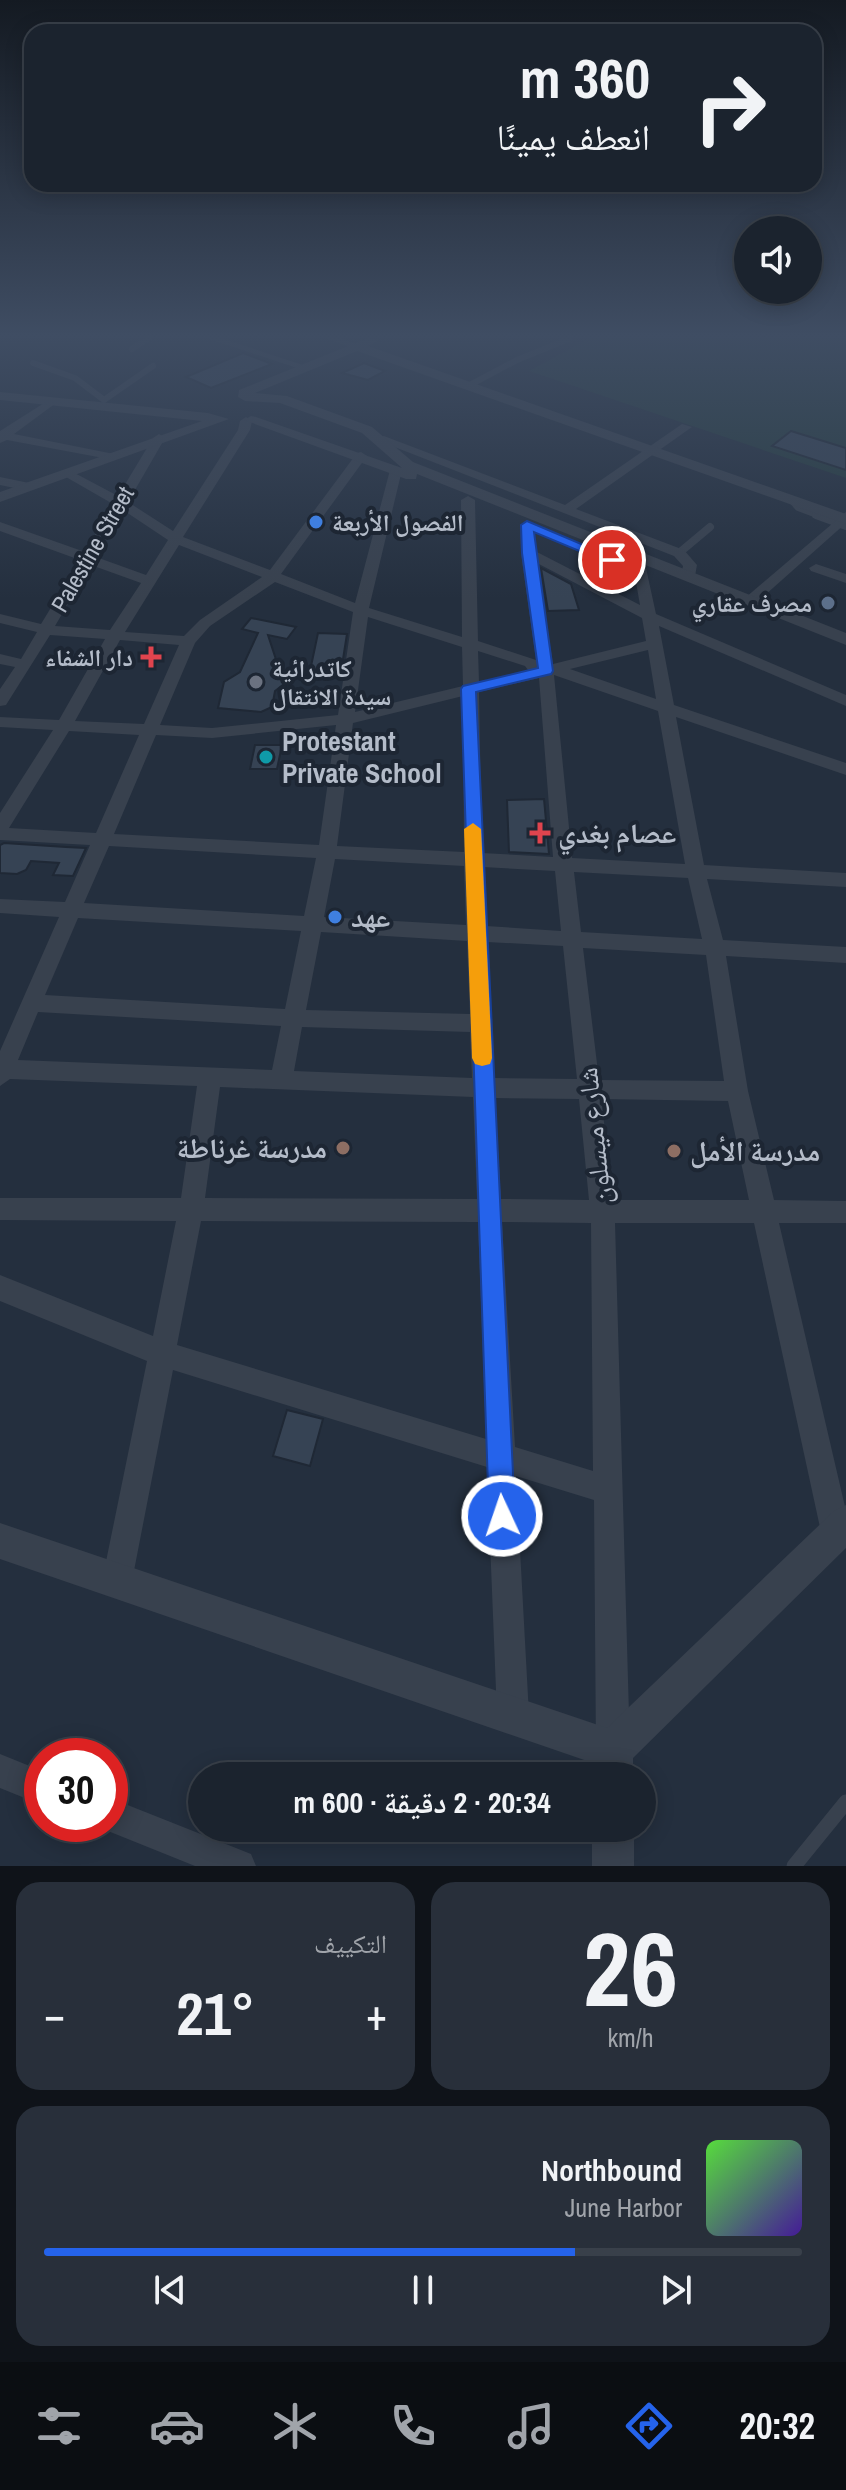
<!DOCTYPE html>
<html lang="ar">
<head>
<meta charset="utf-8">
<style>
	:root { --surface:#1b232e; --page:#282f3a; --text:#f1f3f6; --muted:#a0a4aa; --line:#39404a; --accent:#2563eb }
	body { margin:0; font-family:"Archivo Narrow","Noto Naskh Arabic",sans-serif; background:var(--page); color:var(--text); direction:rtl; height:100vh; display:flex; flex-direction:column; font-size:30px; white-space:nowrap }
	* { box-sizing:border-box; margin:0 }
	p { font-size:26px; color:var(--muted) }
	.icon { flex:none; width:44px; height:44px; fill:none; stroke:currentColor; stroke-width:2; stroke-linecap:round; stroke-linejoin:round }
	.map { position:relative; height:1866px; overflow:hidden; direction:ltr }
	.sheet { display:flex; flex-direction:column; gap:16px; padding:16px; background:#0f1319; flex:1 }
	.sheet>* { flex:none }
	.hud { position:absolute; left:24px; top:24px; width:798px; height:168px; border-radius:24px; box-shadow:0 4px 20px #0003,0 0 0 2px var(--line); direction:rtl; background:#1b232e; color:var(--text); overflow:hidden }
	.controls { position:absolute; left:734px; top:216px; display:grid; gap:16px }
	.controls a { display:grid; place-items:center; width:88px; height:88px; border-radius:50%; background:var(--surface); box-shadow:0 4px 20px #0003,0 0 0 2px var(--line); font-size:40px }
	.speed { position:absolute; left:24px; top:1738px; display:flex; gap:16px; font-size:40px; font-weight:700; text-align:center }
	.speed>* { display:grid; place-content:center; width:104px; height:104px; border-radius:50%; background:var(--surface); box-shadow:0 4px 20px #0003,0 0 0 2px var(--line); line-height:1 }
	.speed .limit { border:12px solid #d22; background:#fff; color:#111 }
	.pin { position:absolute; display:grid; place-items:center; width:68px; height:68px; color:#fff; margin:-34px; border:4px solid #fff; border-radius:50%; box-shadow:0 2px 8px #0007 }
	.me { position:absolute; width:88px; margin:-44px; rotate:357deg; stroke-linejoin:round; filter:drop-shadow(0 0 6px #0008) }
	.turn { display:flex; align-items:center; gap:28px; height:168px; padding:0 40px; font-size:36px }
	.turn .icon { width:104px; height:104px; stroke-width:2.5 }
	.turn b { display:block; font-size:56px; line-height:68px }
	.big { font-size:60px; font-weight:700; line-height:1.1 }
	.sheet .widget { flex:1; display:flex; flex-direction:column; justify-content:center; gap:12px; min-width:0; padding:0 28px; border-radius:24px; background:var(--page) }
	.sheet .dial { align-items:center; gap:0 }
	.dial b { font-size:104px; line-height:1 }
	.song { display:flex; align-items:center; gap:24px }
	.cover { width:96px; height:96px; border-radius:12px; background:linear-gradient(135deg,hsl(110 70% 55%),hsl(260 70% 35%)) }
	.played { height:8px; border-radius:4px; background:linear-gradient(90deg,var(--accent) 70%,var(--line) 70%) }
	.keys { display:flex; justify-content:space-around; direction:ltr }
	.heat { display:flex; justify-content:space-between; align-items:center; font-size:44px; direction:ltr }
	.sheet .tiles { flex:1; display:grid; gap:16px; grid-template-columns:1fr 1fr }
	.widget:last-child { grid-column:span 2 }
	.trip { position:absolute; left:188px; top:1762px; width:468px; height:80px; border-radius:40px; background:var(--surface); box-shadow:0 4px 20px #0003,0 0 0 2px var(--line); font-weight:700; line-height:80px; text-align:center; direction:rtl }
	.menu { display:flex; height:128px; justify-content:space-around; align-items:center; background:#0b0e12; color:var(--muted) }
	.menu .icon { width:56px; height:56px }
	.menu .active { color:var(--accent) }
	.menu b { font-size:36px; color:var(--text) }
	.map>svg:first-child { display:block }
	.green { fill:#263c3f }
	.building { fill:#364354; stroke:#1f2835; stroke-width:2 }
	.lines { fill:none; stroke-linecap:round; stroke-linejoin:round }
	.service-far2 { stroke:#38414e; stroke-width:6 }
	.service-far1 { stroke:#38414e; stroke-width:8 }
	.service { stroke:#38414e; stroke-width:15 }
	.minor { fill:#38414e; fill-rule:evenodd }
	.tertiary { fill:#38414e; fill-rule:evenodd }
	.route { fill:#2563eb; stroke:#184099; stroke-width:2 }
	.slow { fill:#f59e0b }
	.shop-dot { fill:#3f7fe0; stroke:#1d2633; stroke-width:3 }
	.service-dot { fill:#5c6f8a; stroke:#1d2633; stroke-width:3 }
	.health-dot { fill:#e0444e; stroke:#1d2633; stroke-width:3 }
	.worship-dot { fill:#6b7280; stroke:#1d2633; stroke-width:3 }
	.culture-dot { fill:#0f9aa8; stroke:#1d2633; stroke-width:3 }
	.education-dot { fill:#8d6e63; stroke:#1d2633; stroke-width:3 }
	.labels { text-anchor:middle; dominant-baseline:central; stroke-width:8; stroke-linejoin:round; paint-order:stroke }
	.far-poi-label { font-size:24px; font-weight:bold; fill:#b4bcc9; stroke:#1d2633; text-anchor:start }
	.far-street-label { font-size:24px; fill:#b4bcc9; stroke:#1d2633 }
	.poi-label { font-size:28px; font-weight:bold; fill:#b4bcc9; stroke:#1d2633; text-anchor:start }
	.street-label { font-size:28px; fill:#b4bcc9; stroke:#1d2633 }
</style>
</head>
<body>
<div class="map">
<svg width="846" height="1866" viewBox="0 0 846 1866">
	<rect width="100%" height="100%" fill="#242f3e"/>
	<path class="green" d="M590,338H846V478L529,371Z"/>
	<path class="building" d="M243,353L272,364L211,388L186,377Z
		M364,363L385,371L368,380L342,373Z
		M791,431L846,448V470L772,446Z
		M541,568L571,584L579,610L548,611Z
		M251,618L296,627L287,639L268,635L284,684L275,691L272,707L261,712L218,708L224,682L240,672L258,633L242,629Z
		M318,633L347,634L341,672L310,671Z
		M255,745H282L277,769H250Z
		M544,799L549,854L509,852L507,800Z
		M4,843L66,847L86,848L73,876L53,875L59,863L31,861L26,870L17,874L0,873V845Z
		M287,1410L323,1419L310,1466L273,1456Z"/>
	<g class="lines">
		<path class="service-far2" d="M132,349L149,338
			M33,363L75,378L104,400L153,366
			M468,386L517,360L571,338
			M791,500L798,508L822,517"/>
		<path class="service-far1" d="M816,515L846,526
			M679,553L710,527"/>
		<path class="service" d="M794,1866L846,1802"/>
		<path class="minor" d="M206,338H221L312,368L303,370Z
			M326,338H341L363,347L358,350Z
			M52,398L58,401L56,403L14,434L114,454V460L7,440L0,443V431Z
			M246,417L252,421L250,430L183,537L270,570L357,453L361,452L367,456L281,574L355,603L390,470L396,466L402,470L369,608L462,637L461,500L468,496L475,500L478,641L536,660L521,553L520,525L527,521L534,525L535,551L640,605L634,571L641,567L646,568L656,614L846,695V706L659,626L674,705L846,763V775L676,717L704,865L846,873V887L707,879L723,940L846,947V963L726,956L748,1091L774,1200L846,1201V1223H779L846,1511V1543L836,1547L826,1542L821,1532L754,1223H615L630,1750L625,1762L613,1767L601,1762L596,1750L594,1500L516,1476L529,1715L525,1727L513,1731L501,1727L497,1715L487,1467L173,1370L132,1581L128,1592L117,1596L106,1592L102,1581L147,1361L0,1301V1275L153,1336L176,1221L0,1220V1198H181L197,1086L10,1079L0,1086V1051L59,917L0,913V899L65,902L90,845L0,840V813L53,730L0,727V717L59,720L105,639L50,635L6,705L0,706V689L15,667L0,664V654L21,659L37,632L0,623V614L41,624L80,560L0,531V522L85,552L113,504L59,473L69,470L118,496L153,438L159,434L165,438L128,502L173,531L238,430L240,421ZM123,510L168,540L146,575L96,557ZM179,545L262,577L200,620L184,636L125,632ZM537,563L642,618L646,641L553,664ZM91,565L141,583L110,630L55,626ZM275,582L353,612L338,715L212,728L160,725L195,643L210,626ZM368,617L462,647L463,686L355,712ZM120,640L179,645L144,724L75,721ZM648,650L656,699L570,669ZM478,651L525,666L528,670L479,682ZM554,675L658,711L685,864L572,858ZM539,678L553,857L482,853L479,692ZM463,696L464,852L337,846L353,723ZM336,725L319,845L114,834L156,735L212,738ZM69,731L139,735L96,833L9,828ZM109,846L316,858L304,916L84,903ZM335,859L464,866L466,925L324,917ZM483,867L555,871L561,931L486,926ZM574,872L688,878L702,939L581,932ZM78,918L301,931L285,1009L45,995ZM321,932L467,941L470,1014L306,1010ZM487,942L563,946L577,1079L494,1078ZM583,948L706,955L724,1081L599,1080ZM38,1012L281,1026L272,1070L18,1060ZM302,1027L470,1032L472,1078L294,1071ZM220,1087L473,1097L477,1199L205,1198ZM495,1098L579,1099L589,1200L501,1199ZM601,1099L728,1101L749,1200H614ZM201,1221L478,1222L486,1439L177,1345ZM502,1222L591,1223L593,1471L515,1447Z
			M682,424L692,427L576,509L684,550L697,565L695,576L688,580L681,576L683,566L674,556L374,439L384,436L565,505Z
			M0,477L34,484L35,487L29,491L0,485Z
			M846,512V523L755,604H745V598Z
			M816,564L846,574V583L811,571L809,568Z
			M0,1754L42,1771V1805L0,1788Z
			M110,1798L251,1854L256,1866H195L98,1827L97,1824H110Z"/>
		<path class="tertiary" d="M368,338L379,340L368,346L846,514V524L357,351L255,393L287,396L372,427L413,462L846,633V645L417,474L416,479H406L244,420L251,416L256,417L402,468L362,433L280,403L245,401L238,397L239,390Z
			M0,392L208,413L229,419L0,502V492L202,421L0,400Z
			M846,1505V1548L633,1758V1776H593V1763L0,1559V1523L607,1728L834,1511Z
			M592,1828H634V1866H592Z"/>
	</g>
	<linearGradient id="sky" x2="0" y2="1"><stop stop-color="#141a22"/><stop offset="0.56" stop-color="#3f4d63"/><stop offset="1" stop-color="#3f4d63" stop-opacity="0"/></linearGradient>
	<rect width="846" height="599" fill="url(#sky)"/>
	<path class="route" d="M527,521L619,560L608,563L534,532L553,671L551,674L476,692L515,1516L511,1525L502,1529L493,1525L489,1516L461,689L463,686L538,668L522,553L521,525Z"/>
	<path class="slow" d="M473,823L481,829L492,1058L490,1064L482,1066L475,1064L472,1058L464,829Z"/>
	<g class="shop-dot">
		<circle cx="316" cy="522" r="8"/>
		<circle cx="335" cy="917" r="8"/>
	</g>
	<circle class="service-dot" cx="828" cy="603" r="8"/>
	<g class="health-dot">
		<path d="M147 645h8v8h8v8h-8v8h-8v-8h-8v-8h8z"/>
		<path d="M536 821h8v8h8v8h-8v8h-8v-8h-8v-8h8z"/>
	</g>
	<circle class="worship-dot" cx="256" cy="682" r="8"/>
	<circle class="culture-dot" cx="266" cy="757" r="8"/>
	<g class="education-dot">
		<circle cx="343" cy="1148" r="8"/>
		<circle cx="674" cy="1151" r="8"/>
	</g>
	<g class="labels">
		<g class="far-poi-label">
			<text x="332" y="522">الفصول الأربعة</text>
			<text x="812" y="603" text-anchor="end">مصرف عقاري</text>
			<text x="133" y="657" text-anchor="end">دار الشفاء</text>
			<text x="272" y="668">كاتدرائية<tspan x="272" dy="28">سيدة الانتقال</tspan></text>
		</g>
		<g class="far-street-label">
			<text transform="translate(92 549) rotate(-60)">Palestine Street</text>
		</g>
		<g class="poi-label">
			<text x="282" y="741">Protestant<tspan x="282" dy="32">Private School</tspan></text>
			<text x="558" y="833">عصام بغدي</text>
			<text x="351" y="917">عهد</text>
			<text x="327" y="1148" text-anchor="end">مدرسة غرناطة</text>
			<text x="690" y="1151">مدرسة الأمل</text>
		</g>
		<g class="street-label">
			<text transform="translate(594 1136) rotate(-96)">شارع ميسلون</text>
		</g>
	</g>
</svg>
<div class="controls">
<a><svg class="icon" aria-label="sound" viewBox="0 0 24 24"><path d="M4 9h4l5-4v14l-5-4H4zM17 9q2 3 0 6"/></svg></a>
</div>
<div class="speed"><div class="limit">30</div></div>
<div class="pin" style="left:612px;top:560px;background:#d93025"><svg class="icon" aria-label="arrive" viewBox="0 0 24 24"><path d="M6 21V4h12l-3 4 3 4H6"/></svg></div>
<svg class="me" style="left:502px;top:1516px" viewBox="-20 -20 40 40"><circle r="17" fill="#2563eb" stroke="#fff" stroke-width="3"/><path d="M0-11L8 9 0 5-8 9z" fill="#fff"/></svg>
<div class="trip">20:34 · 2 دقيقة · 600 m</div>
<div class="hud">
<div class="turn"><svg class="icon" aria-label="right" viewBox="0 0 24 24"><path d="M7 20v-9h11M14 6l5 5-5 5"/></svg><div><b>360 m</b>انعطف يمينًا</div></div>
</div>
</div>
<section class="sheet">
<div class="tiles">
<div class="widget dial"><b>26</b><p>km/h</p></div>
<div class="widget"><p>التكييف</p>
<div class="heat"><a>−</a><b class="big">21°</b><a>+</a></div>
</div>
<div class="widget">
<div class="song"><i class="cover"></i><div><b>Northbound</b><p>June Harbor</p></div></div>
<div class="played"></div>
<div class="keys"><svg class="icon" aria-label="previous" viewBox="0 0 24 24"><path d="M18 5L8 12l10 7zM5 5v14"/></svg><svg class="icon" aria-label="pause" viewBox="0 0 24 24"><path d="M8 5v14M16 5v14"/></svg><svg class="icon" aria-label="next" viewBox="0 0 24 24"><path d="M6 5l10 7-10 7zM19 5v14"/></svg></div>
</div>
</div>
</section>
<nav class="menu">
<b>20:32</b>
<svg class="icon active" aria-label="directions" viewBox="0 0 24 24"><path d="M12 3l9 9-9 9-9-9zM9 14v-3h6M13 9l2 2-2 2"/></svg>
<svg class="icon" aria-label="music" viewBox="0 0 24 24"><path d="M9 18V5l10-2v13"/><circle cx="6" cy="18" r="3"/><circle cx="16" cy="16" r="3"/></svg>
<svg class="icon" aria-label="phone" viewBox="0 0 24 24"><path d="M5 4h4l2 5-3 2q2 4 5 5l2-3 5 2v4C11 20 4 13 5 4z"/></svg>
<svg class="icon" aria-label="climate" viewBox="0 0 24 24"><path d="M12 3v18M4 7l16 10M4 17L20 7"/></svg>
<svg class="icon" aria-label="car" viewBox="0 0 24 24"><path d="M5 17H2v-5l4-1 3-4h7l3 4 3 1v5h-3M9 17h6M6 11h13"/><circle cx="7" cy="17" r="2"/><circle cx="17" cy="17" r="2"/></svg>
<svg class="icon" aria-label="filters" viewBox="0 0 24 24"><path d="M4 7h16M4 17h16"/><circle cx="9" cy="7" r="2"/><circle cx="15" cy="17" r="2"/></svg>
</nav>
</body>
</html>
